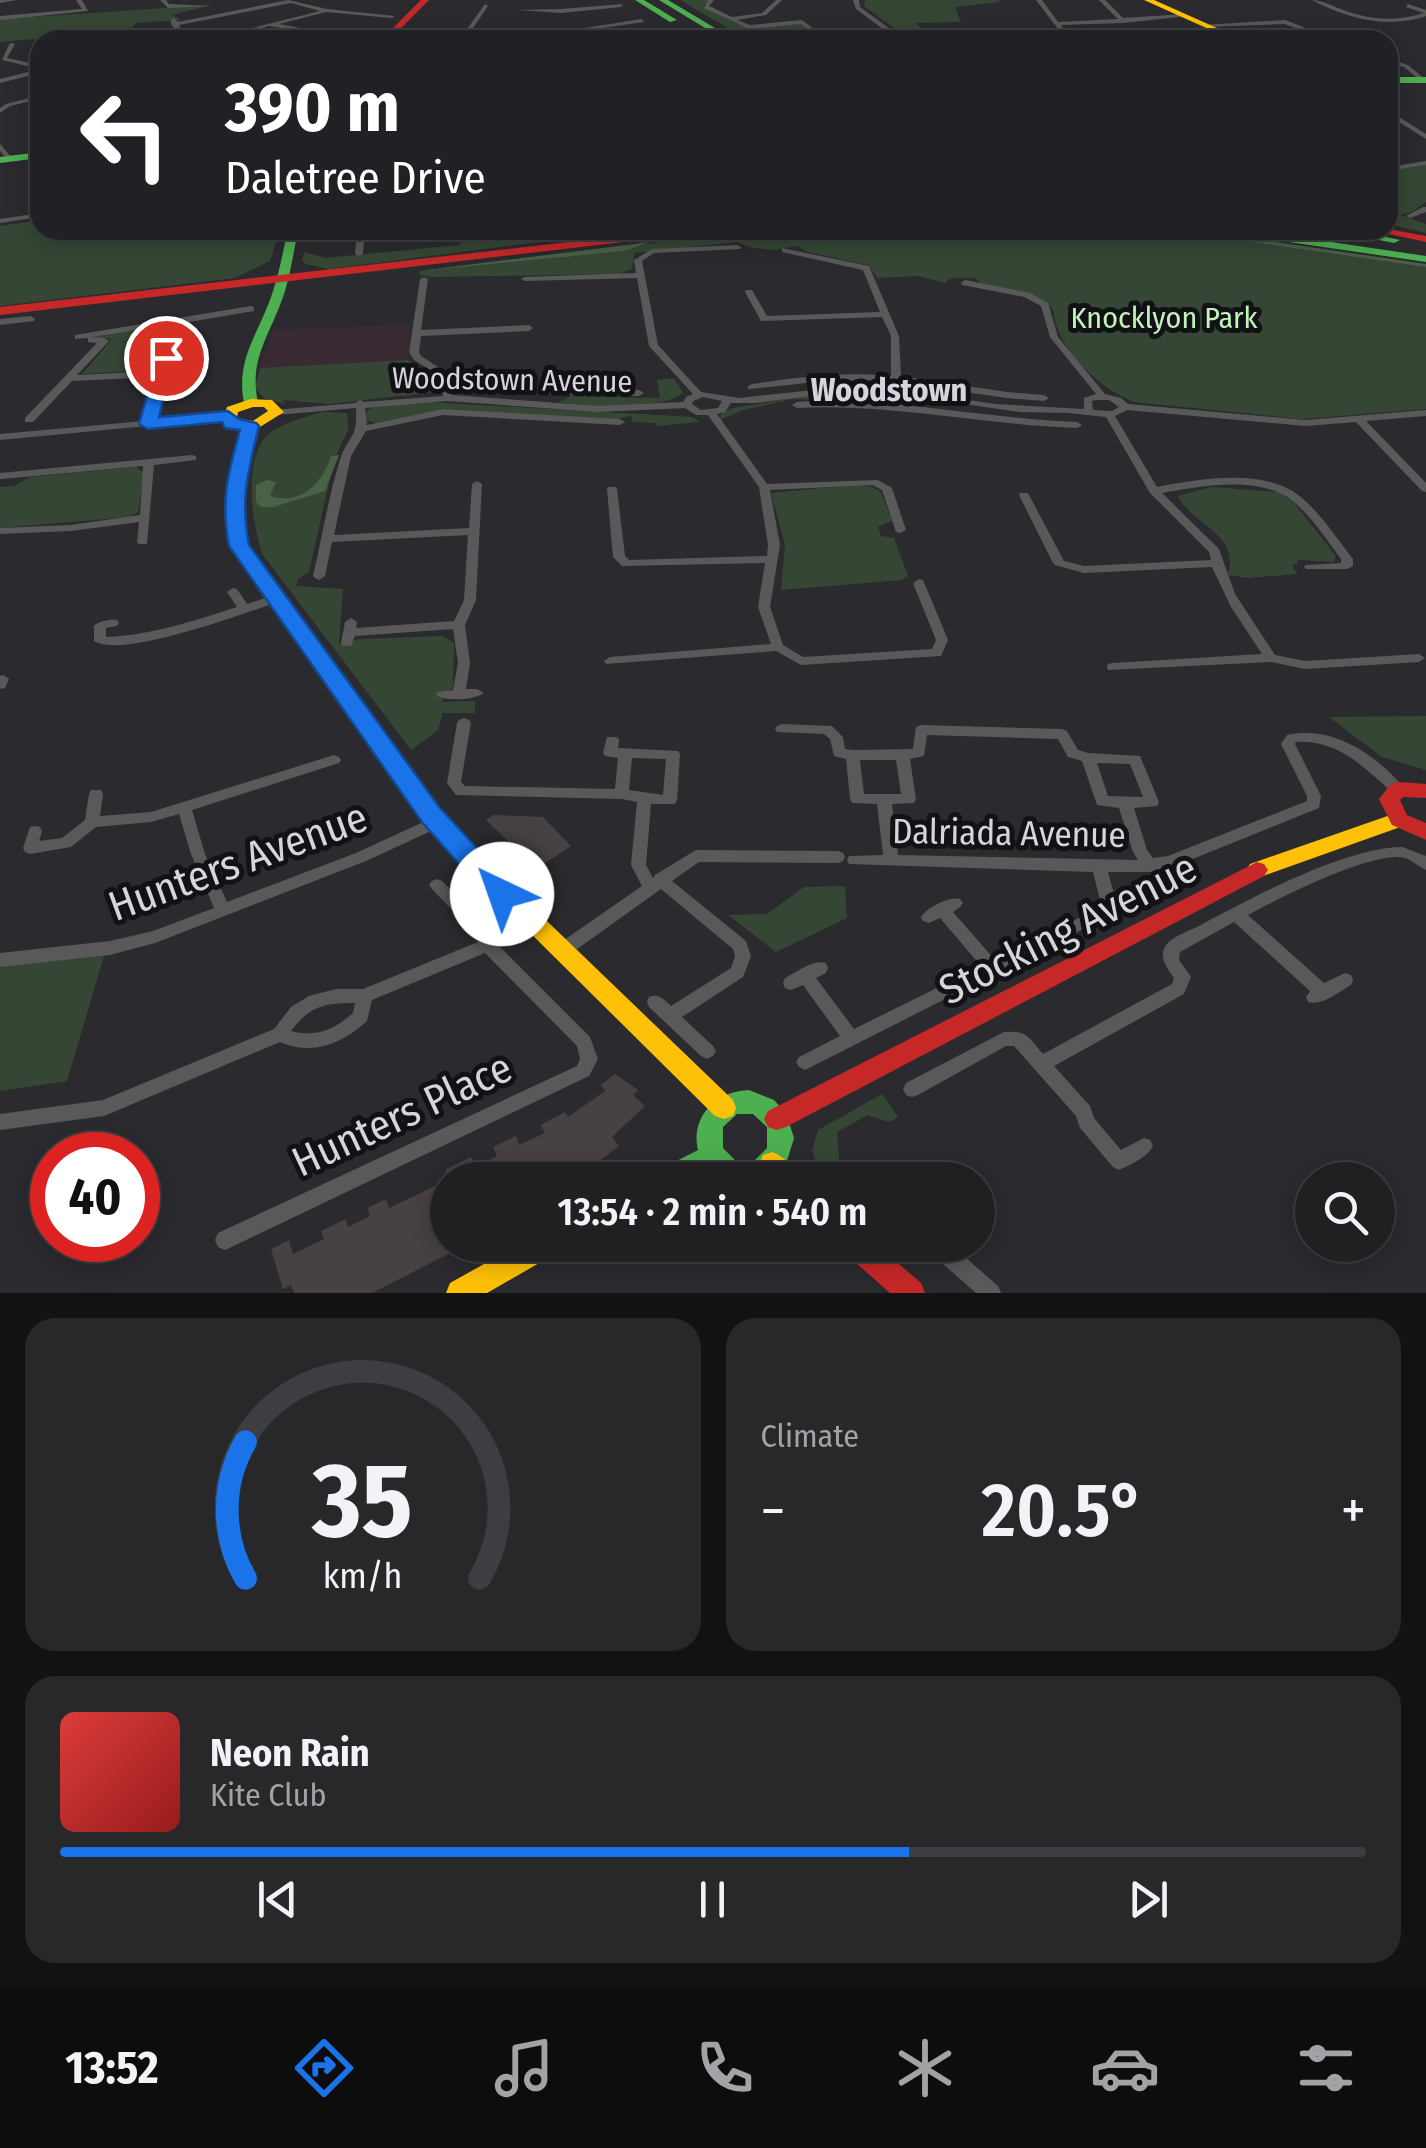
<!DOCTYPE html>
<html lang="en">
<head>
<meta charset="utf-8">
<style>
	:root { --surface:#202023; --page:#28282b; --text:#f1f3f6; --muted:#a2a3a6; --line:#3d3e41; --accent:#1a73e8 }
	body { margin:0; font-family:"Fira Sans Condensed",sans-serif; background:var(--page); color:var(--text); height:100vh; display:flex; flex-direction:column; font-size:38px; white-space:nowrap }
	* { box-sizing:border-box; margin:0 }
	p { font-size:32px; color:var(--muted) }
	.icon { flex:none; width:55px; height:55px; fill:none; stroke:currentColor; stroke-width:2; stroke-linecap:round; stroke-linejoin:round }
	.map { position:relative; height:1293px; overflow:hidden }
	.drawer { display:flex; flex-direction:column; gap:25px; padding:25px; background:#121213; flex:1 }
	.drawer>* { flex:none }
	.banner { position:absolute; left:30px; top:30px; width:1368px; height:210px; border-radius:30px; box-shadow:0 5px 25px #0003,0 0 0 2px var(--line); background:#202124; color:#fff; overflow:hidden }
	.tools { position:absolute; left:1295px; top:1162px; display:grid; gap:20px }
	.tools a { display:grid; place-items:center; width:100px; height:100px; border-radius:50%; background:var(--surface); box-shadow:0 5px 25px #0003,0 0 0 2px var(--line); font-size:50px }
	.speed { position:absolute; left:30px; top:1132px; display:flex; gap:20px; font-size:50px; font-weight:700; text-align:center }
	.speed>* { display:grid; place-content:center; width:130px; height:130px; border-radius:50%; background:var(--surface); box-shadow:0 5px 25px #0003,0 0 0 2px var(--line); line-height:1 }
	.speed .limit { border:15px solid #d22; background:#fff; color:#111 }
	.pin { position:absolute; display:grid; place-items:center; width:85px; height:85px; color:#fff; margin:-42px; border:5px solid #fff; border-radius:50%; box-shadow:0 2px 10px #0007 }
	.me { position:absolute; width:110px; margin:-55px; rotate:318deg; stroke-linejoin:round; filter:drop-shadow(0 0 8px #0008) }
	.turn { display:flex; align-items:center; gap:35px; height:210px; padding:0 30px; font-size:45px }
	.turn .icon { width:130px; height:130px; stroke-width:2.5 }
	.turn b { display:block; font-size:70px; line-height:85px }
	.big { font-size:75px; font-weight:600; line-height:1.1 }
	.drawer .card { flex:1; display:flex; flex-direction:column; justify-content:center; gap:15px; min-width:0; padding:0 35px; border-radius:30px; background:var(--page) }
	.drawer .dial { align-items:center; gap:0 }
	.dial svg { height:260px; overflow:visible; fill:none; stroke:var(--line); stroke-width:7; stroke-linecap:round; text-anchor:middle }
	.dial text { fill:var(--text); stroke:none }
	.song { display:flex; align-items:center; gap:30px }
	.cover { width:120px; height:120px; border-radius:15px; background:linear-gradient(135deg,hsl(0 70% 55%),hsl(0 70% 35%)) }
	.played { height:10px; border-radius:5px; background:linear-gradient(90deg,var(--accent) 65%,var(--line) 65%) }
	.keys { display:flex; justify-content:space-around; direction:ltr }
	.heat { display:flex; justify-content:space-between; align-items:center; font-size:55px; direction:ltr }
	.drawer .tiles { flex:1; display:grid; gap:25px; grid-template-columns:1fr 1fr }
	.card:last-child { grid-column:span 2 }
	.trip { position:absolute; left:430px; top:1162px; width:565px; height:100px; border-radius:50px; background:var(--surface); box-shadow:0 5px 25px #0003,0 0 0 2px var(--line); font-weight:600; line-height:100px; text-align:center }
	.menu { display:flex; height:160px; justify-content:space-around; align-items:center; background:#0d0d0e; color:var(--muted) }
	.menu .icon { width:70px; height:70px }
	.menu .selected { color:var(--accent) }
	.menu b { font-size:45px; color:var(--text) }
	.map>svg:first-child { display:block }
	.commercial { fill:#3a2a33 }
	.green { fill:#354734 }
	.forest { fill:#496146 }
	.building { fill:#484143 }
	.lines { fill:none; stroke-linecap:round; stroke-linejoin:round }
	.street { fill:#5a595a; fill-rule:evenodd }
	.fast { fill:#4caf50; fill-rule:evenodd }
	.slow { fill:#ffc107; fill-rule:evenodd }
	.jam { fill:#c62828; fill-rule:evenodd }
	.route { fill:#1a73e8; stroke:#114b97; stroke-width:2.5 }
	.labels { text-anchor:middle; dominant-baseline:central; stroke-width:10; stroke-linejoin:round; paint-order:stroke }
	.far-park-label { font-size:30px; fill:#c2f3bb; stroke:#121116 }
	.far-street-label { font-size:30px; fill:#d6d4dc; stroke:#121116 }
	.far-neighbourhood-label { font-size:32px; font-weight:bold; fill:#d6d4dc; stroke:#121116 }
	.street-label { font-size:35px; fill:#d6d4dc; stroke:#121116 }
	.near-street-label { font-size:42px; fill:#d6d4dc; stroke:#121116 }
</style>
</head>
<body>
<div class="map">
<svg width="1426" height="1293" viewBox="0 0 1426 1293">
	<rect width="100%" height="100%" fill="#2b2a2f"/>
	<path class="commercial" d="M410,324L408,362L258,370L274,330Z"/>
	<path class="green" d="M680,0H709L703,7L744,27L803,24L820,39L748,40Z
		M865,0H999L1000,2L955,7L961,22L916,23L925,33L899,32L864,6Z
		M212,5L172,15L182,20L136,23L128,31L0,42V19Z
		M1426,165V202L1412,212L1400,215L1426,224V233L1388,224V171Z
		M40,220V230H280L270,261L235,278L0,306V226Z
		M598,230H634L329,269L306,264L302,260L304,252L325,258L459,245L465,238L498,236L503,240Z
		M762,230H1167L1426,267V409L1303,419L1134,402C1099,388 1056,349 1053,309L1040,298L980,283L976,278H950L945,283L918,276L877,278L868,265L807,252L797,246L774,250L753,248L737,242L635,253L632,269L619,274L432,277L420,275L419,271Z
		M148,328L157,329C160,342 166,359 155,370L82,374L112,339L92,337Z
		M408,360L432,373L436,392L329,404L283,400L285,404L264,398L255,388L260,368Z
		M674,378L683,393C663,410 584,409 559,402L571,396L660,398L657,380Z
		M824,393L879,394L928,403L793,399L743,410L719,420L721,413L733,408Z
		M426,402L692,417L700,422L657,426L656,423L632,422V416L613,420L446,409L376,423L365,420L367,411L375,406Z
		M322,412L347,413L348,430L334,460L309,572L298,579L296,586L343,589L339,644L359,639L443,636L454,643L453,688L444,693L442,702L475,701V713H443L438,730L411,750L263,555C252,526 241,454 271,432C287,421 306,417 322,412Z
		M136,467L144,473L138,512L129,517L0,528V487L14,486L30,477Z
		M854,485L870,486L881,492L892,521L878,527L881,536L894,538L908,576L902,580L781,590L785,545L771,493Z
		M1211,487L1279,492L1294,503L1336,556L1334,562L1297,560L1298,564L1292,565L1297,574L1249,578L1228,575C1240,533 1193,526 1178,496Z
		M1426,716V770L1382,757L1329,717Z
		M845,886L847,918L776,952L728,915L767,914L804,887Z
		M104,956L67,1081L0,1091V966Z
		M882,1094L898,1117L889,1122L868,1115L837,1132L841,1180H823L812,1151L818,1130Z"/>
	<path class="forest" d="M1167,230H1194L1426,264V267Z
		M650,242L624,251L419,271Z
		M339,455L325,491L274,507H261L256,502V485L267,480L276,482L270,496C301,506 323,483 331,456Z"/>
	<path class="building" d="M493,815L543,817L571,846L536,869L486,820Z
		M615,1074L638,1090L633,1095L645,1106L612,1137L619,1146L589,1169L595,1180H449L445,1170L471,1157L475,1167L497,1156L493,1147L516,1136L519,1145L545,1133L541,1125L565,1112L568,1117L605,1091L601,1085Z
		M448,1180V1245H466L372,1293H294L291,1285L283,1289L271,1249L289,1240L293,1254L324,1239L321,1231L346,1219L348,1227L370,1216L367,1208L386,1199L389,1208Z"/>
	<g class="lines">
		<path class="street" d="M0,0H17L0,3Z
			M76,0H82L88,11L0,20V16L82,9Z
			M160,0H166L169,4L212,6L168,8Z
			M288,0L327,9L395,16L392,18L326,12L279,24L366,40H353L269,26L215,40H200L179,34L171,24V20L174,18L178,22ZM291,3L320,11L208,39L183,32L179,25Z
			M708,0H714L709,6L732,17L762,13L776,0H782L766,15L737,20L750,25L802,20L828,40H822L801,24L749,29L704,8Z
			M853,0H859L860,7L897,34L949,30L1058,29L1036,0H1042L1058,22L1118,19L1099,0H1105L1123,18L1185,14L1188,16L1123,23L1061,25L1072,40H1066L1061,33L949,34L840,40L891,35L856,9Z
			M1312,0C1324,1 1333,6 1343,10C1371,20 1396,22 1424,13L1406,7L1408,4L1426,10V16C1387,29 1348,19 1312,0Z
			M485,4L488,6L465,40H459L465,32H397L394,30L397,28L467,29Z
			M623,4L621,7L561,13L517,10L561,9Z
			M642,19L644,22L568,33L565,31Z
			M1285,20L1319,33L1314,34L1284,24L1205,27L1202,25Z
			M90,34L93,36V40H87V36Z
			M537,34L539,37L479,40L482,38Z
			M1215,36L1217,39L1143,40L1146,38Z
			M10,43L15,44L7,58L40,65V69L2,60Z
			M1388,59L1408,65L1426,80L1421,81L1404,67L1388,63Z
			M40,69V73L0,83V79Z
			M40,95V99L10,106L0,113V108L6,104Z
			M1388,110L1426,134V139L1388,115Z
			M0,144L12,158V160H8L0,151Z
			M1426,161V165L1388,171V167Z
			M1423,207H1426V212L1410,218L1406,216Z
			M40,213V217L0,223V219Z
			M357,230H365L363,254L359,256L355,254Z
			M451,230H459V234L511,232L520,237L516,239L509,236L455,238L451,236Z
			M737,245L741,247L740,249L654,253L642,261L658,345L701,392L739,398L842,387H877L996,404L1084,409V398L1096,394L1050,337L1041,306L1024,297L962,285L961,283L965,280L1030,293L1048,303L1058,337L1105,394L1121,398L1128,404L1306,420L1426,410V416L1366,421L1426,483V492L1422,491L1356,422L1306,426L1127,410L1115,416L1157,487C1200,479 1267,467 1302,498C1322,515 1337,539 1353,559V566L1347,569H1306L1304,567L1306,565L1341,563V559C1326,539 1311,515 1291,500C1259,475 1199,486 1162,493L1219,549L1235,594L1275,655L1305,661L1419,654L1425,658L1419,662L1305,669L1271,662L1108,670L1107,667L1108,664L1113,663L1262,654L1231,607L1212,567L1084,573L1055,565L1053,563L1019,495L1020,493H1028L1029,495L1064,561L1084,566L1211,560L1209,552L1150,493L1106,417L1068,413L1020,412L901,395L859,392L824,394L756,403H731L725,412L717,414L767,484L878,480L892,488L906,530L900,533L896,532L882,490L872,485L770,490L780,545L770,607L783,645L803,657L932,649L936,640L913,583L919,579L923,580L948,640L941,656L801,665L776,651L606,664L604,661L610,657L771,644L758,607L765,563L622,566L613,557L607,489L608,487H616L617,489L625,556L629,560L767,556L768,545L759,487L708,415H696L685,408L598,412L448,401L365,408L367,425L443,409L620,419L625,422L620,425L443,415L366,431L351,456L334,535L469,528L472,484L477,481L482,484L476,600L465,625L470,663L466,689H477L484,693C474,700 446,702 436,695L438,692L453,690L458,663L453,629L355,636L351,646H343L341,643L345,622L351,618L357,622L356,628L454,621L464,600L468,535L332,542L325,576L319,580L315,578L313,576C322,538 328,498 340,460C348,435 358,440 356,408L277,415L274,414V410L355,403L360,400L364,402L443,396L439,375L414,360L409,352L420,279L424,277L428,279L421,330L529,325L533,328L529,331L421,336L419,352L421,356L446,372L452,395L598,406L683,402L686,397L693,394L649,346L637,278L525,281L521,279L525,277L636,273L634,260L652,249ZM703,397L722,401L718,408L701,410L692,404L693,401ZM1097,400H1109L1119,407L1112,411L1093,410L1092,401Z
			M782,248L869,266L899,336L901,376L1007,392L1044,395L1049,398L1044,401L1007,398L880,380L825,381L749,389L747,387L752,384C798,377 844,371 891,376V336L882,317L761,321L745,292L746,290H752L767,316L880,312L863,270L782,252Z
			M251,306L254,307V311L165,326L171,357L154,420L228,413L233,416L231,418L0,440V434L144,421L156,377L72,381L33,422H25V418L97,343L88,342V338L75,339V335ZM156,327L161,357L157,371L77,375L109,341L104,338L92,337Z
			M31,316L35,319L34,321L0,325V319Z
			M484,381L559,389L639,390L644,393L639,396L559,395L481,386V382Z
			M832,400C914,402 995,419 1077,422L1082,425L1077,428C983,425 891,403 797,408L792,405L797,402Z
			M192,455L196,456V460L154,465L147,544H139L137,542L139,522L71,531L0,534V528L71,525L140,515L143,466L2,479H0V473Z
			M233,588L237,589L247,604L274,595L280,599L278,602C244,613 122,659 94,641V626C98,621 111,619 117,620L119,623L117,626L106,628V637C152,635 194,621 237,607L227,592Z
			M3,675L9,679L5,688L0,689V676Z
			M464,718L469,720L471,723L461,782L465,786L615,789L618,758L605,756L603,753L607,737H617L619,740L618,748L678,751L680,754L677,800L675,804H651L646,865L653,878L655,875L696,850L838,851L843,853L845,857L843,861L838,863L699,862L672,881L746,941L751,956L743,977L682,1017L713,1046L716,1051L713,1056L707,1059L701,1056L649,1007L647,1002L649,997C659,993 664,1000 671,1006L731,968L735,956L733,949L661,889L566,957L560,959L554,957L552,952L554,947L642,886L631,865L637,802L622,799L456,795L447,783L457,723L459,720ZM632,758L666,759L663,795L629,790Z
			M782,724L832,726L843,737L845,749L853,750L913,749L916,727L921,725L1062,729L1067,731L1078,750L1088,753L1140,756L1159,802L1157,806L1134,808L1147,850L1153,858L1168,856L1307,801V796L1281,744L1287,735C1333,725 1377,755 1405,789L1403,793H1393C1364,767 1337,739 1296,742L1295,744L1321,796L1319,808L1170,868L1150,872H1108L1117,905L1109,916L805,1070L799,1067L796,1062L799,1057L840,1036L803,985L791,990L785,988L783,983L785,978C797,972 813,959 826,963L828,968L826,973L816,978L854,1029L981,966L940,918L929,923L923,921L921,917C928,907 949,896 960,899L963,903L960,907L953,912L994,959L1099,908L1101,904L1093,872L849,864L847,860L849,856L883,855L877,804L852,803L850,799L846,759L834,756L830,739L824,734L777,732L775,729L777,726ZM927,735L1058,739L1068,757L1082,761L1097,805L1119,808L1133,852L1138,860L898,855L892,804L914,803L916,799L910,759L924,756ZM860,760H896L901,794H864ZM1097,763L1130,764L1143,797L1108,796Z
			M334,755L339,757L341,760L339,763L192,810L205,854L227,902L356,853L432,818L437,817L442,818L444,822L442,826L366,861L155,943L110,955L0,967V953L110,941L153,931L214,908L191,854L179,814L151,822L96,827L71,847L30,854L25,852L23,848L30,827L35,826L40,827L42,831L39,841L62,838L85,820L89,794L91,790H101L103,794L100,816L151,812Z
			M1402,847L1426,856V870C1419,867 1412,860 1405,858C1373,850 1278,899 1248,915L1324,983L1345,973L1351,975L1353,980L1351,985C1339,992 1322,1006 1308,1002L1306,997L1310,991L1234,922L1180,952L1179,960L1191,977L1184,994L1054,1066L1090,1106L1094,1118L1121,1150L1144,1138L1150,1140L1153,1146C1148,1157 1130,1165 1119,1170L1113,1167L1080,1128L1076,1116L1014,1046H1006L918,1095L912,1097L906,1095L903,1089L906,1083L1004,1032C1028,1030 1028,1037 1043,1054L1172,984L1174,978C1167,969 1157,955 1167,944C1174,936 1191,930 1201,925C1253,897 1344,848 1402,847Z
			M437,879L442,881L488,927L494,941L590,1037L598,1059L589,1076L225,1250L218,1247L215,1240L218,1233L577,1066L580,1059L577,1046L485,953L372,1000L367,1021C342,1044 312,1056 280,1042L104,1116L0,1130V1114L103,1100L274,1029L291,1007L309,996L336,989H363L478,942L475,934L432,889L429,885L432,881ZM355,1003L353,1013C335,1029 316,1038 291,1031C310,1006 324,1003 355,1003Z
			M950,1247L957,1250L998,1286L1001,1293H976L943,1264L940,1257L943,1250Z"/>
		<path class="fast" d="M635,0H644L677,20L670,22Z
			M659,0H668L735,40H725Z
			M1388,77H1426V83H1388Z
			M40,152V158L0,163V157Z
			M288,230H298C294,250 291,271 285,291C272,333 248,357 258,403L251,407L244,403C235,357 260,333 273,291C280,271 283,250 288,230Z
			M1223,230H1250L1426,256V262L1228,233Z
			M1328,230H1353L1400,240L1394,243Z
			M250,422L257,426L240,511L247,546L438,810L525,900L528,906L525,912L517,915L509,912L424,820L231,546L224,511L243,426Z
			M749,1090L774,1100L786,1113L794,1138L786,1164L769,1180H721L709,1171L692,1180H653L657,1171L698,1150C690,1117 716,1091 749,1090ZM737,1114H753L767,1127V1148L754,1161H736L723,1148V1127Z"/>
		<path class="slow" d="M1144,0H1154L1244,40H1233Z
			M251,399L272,400L284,412L255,430L224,424L222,421L227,407ZM253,407H264L268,411L253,421L237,418L238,412Z
			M1399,812L1406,815L1409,820L1406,825L1257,878L1250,876L1246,870L1250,864Z
			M517,897L525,900L733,1100L736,1108L733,1116L724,1119L715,1116L509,912L506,906L509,900Z
			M772,1152C785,1157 795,1167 801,1180H770L759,1164L763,1155Z
			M518,1245H559L555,1254L487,1293H446L450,1283Z"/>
		<path class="jam" d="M421,0H429L389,40H381Z
			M1388,229L1426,236V242L1375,231Z
			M673,230H706L701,233L0,315V307Z
			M1398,782L1426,784V798L1403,797L1400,800L1407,815L1426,823V840L1392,825L1379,799L1391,784Z
			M1257,862L1264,864L1268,870L1264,876L786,1127L777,1130L768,1127L764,1119L768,1111Z
			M842,1245H877L921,1283L925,1293H890L846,1254Z"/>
	</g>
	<path class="route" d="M166,352L174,358L159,417L228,411L239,419L256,423L259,426C248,472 240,499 249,545L440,808L512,886L516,894L512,901L502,904L492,901L422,822L229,546C220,500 228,474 240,430L225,428L222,422L148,429L139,424L158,358Z"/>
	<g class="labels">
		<g class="far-park-label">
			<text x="1164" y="318">Knocklyon Park</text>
		</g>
		<g class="far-street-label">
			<text transform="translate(512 380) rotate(1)">Woodstown Avenue</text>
		</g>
		<g class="far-neighbourhood-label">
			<text x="889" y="390">Woodstown</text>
		</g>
		<g class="street-label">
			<text transform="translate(1009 833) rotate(1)">Dalriada Avenue</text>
		</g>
		<g class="near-street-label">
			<text transform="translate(238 862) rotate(-20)">Hunters Avenue</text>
			<text transform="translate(1068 929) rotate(-27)">Stocking Avenue</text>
			<text transform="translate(402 1115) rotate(-25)">Hunters Place</text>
		</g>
	</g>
</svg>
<div class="tools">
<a><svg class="icon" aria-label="search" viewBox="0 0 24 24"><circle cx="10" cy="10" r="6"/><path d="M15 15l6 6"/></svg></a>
</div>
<div class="speed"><div class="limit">40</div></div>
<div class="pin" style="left:166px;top:358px;background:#d93025"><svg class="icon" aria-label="arrive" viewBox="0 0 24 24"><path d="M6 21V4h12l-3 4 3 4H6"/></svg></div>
<svg class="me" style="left:502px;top:894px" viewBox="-20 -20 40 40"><circle r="19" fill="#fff"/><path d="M0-13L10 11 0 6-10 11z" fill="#1a73e8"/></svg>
<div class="trip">13:54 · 2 min · 540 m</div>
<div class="banner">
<div class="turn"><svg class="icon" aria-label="left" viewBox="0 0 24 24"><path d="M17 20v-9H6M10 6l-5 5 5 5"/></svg><div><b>390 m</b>Daletree Drive</div></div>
</div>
</div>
<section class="drawer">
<div class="tiles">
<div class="card dial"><svg viewBox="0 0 100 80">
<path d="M14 69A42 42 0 1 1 86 69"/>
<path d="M14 69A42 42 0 0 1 14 27" stroke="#1a73e8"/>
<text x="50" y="56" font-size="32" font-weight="700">35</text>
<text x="50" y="72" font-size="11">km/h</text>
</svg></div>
<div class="card"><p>Climate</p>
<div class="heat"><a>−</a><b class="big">20.5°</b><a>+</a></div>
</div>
<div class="card">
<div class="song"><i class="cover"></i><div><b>Neon Rain</b><p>Kite Club</p></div></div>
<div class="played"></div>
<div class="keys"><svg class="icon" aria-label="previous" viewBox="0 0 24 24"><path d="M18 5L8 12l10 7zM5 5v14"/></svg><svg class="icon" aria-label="pause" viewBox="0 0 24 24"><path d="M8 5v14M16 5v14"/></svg><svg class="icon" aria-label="next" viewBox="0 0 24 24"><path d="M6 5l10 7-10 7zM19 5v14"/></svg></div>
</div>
</div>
</section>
<nav class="menu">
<b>13:52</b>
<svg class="icon selected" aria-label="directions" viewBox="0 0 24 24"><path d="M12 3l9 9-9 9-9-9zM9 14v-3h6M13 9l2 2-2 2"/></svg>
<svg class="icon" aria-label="music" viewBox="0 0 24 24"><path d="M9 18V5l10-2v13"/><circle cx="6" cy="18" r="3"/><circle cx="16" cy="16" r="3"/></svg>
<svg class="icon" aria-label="phone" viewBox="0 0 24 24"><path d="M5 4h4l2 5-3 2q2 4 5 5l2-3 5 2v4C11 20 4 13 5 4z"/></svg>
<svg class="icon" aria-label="climate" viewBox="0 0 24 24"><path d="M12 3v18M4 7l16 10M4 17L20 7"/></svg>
<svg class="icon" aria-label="car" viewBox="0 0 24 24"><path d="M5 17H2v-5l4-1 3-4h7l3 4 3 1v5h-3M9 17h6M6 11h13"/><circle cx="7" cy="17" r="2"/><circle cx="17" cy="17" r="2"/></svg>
<svg class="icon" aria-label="filters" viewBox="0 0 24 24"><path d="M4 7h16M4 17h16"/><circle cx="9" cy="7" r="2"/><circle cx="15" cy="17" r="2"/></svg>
</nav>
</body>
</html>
